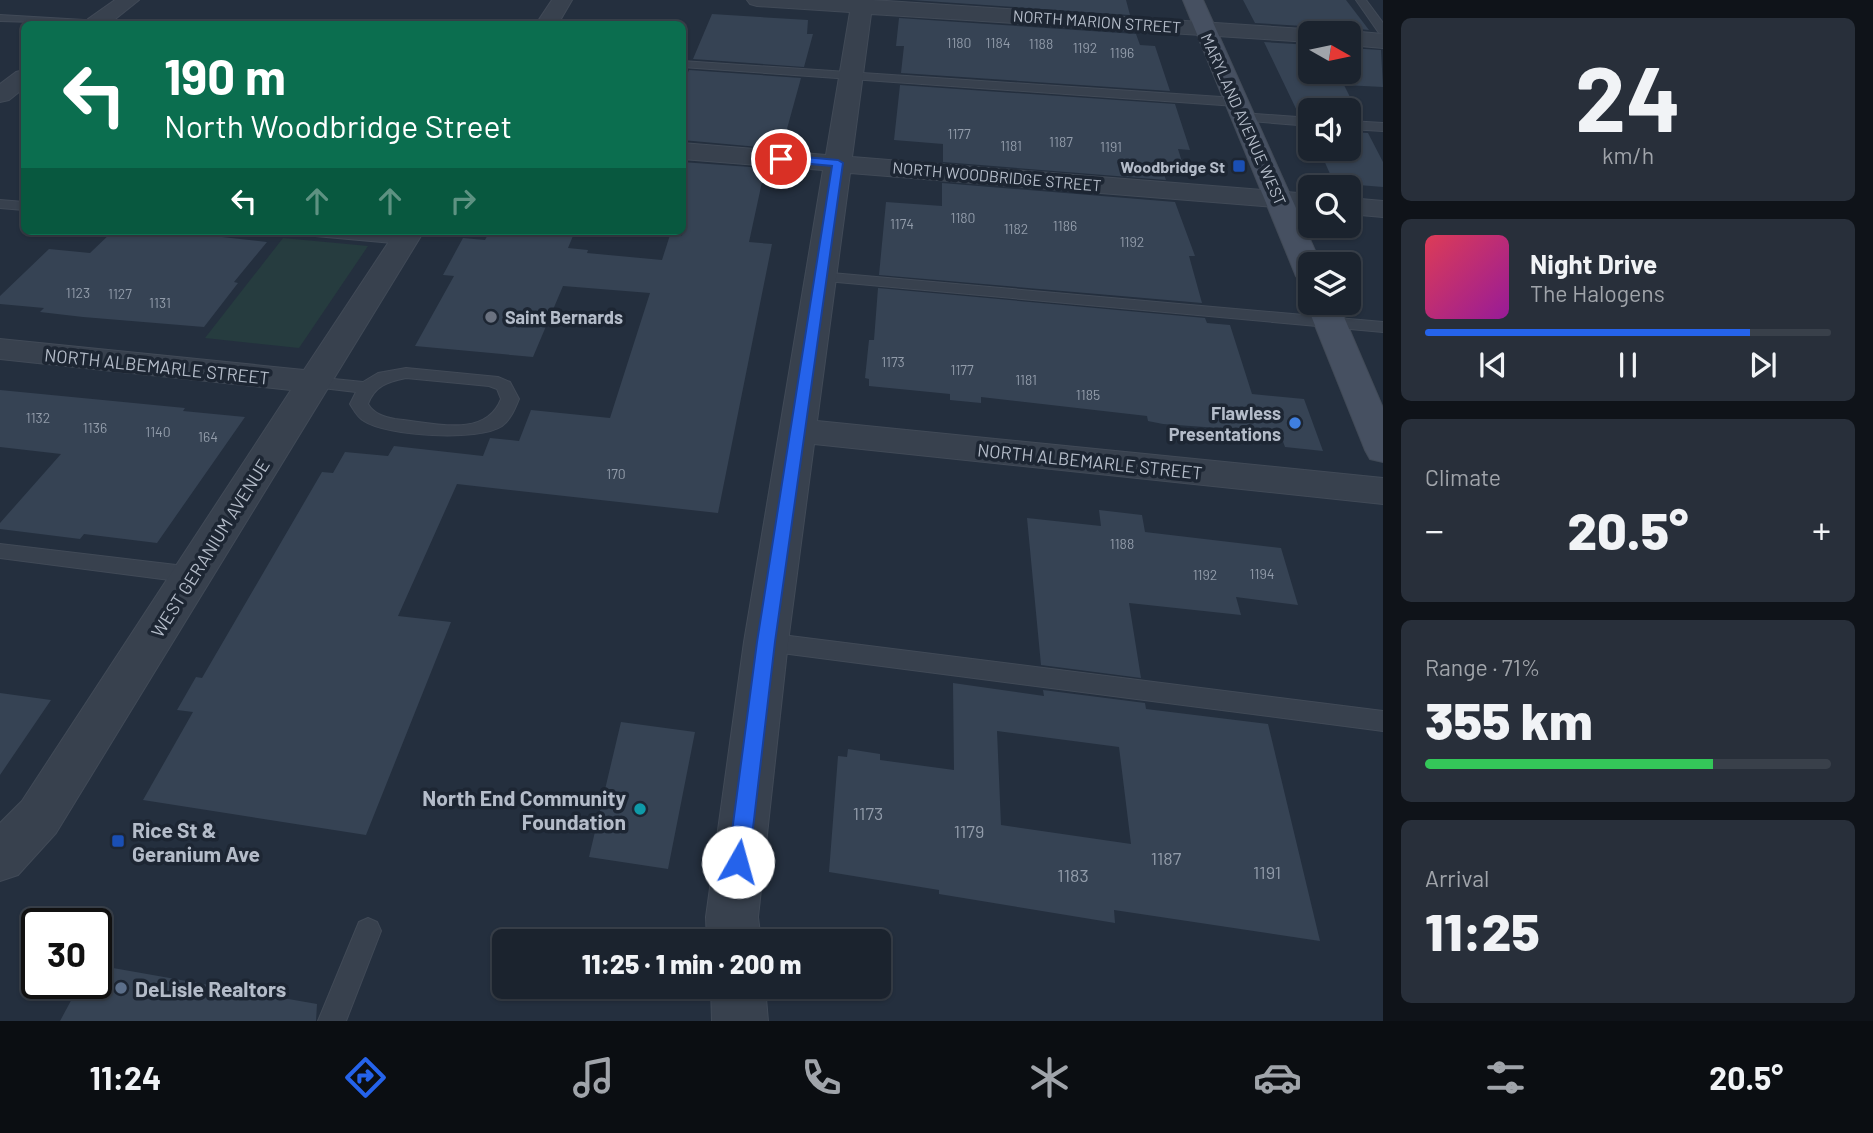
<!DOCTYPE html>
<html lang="en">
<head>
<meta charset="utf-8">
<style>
	:root { --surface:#1b232e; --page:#282f3a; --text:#f1f3f6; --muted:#a0a4aa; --line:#39404a; --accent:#2563eb }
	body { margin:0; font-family:Barlow,sans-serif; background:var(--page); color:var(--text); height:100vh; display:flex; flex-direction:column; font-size:26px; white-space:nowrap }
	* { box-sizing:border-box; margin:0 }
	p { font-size:23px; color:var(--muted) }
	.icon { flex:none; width:38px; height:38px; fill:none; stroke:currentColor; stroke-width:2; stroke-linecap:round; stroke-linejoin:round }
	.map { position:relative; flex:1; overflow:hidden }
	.side { display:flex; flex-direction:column; gap:18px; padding:18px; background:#0f1319; width:490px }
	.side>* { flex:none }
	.guide { position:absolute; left:21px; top:21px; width:665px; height:214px; border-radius:10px; box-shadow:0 2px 5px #0004,0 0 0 2px var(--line); background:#0b6e4f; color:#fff; overflow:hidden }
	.needle { width:46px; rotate:99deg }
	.controls { position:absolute; left:1298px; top:21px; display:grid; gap:14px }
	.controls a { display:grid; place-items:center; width:63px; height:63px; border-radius:10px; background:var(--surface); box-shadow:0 2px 5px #0004,0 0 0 2px var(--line); font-size:35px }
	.speed { position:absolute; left:21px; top:908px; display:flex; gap:14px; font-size:35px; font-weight:700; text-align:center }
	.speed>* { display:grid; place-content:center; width:91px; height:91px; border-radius:50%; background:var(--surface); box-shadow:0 2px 5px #0004,0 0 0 2px var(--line); line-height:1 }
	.speed .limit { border:4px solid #111; border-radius:10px; background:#fff; color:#111 }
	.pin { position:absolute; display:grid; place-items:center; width:60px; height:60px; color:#fff; margin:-30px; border:4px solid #fff; border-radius:50%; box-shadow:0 2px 7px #0007 }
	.me { position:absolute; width:77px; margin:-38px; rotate:7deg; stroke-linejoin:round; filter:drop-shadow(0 0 5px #0008) }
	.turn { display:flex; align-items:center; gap:24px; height:147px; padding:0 28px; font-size:32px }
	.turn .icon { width:91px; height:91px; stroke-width:2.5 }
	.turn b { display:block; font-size:49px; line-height:60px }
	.lanes { display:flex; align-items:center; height:66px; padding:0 28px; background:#0003; justify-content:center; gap:35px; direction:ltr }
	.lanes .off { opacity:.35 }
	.big { font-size:52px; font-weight:800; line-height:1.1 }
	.side .card { flex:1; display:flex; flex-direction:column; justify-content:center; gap:10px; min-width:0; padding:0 24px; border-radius:10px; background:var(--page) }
	.side .dial { align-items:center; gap:0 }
	.dial b { font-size:91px; line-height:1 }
	.song { display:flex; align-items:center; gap:21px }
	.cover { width:84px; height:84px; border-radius:10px; background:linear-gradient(135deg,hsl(350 70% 55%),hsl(300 70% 35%)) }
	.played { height:7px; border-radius:4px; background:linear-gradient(90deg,var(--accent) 80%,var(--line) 80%) }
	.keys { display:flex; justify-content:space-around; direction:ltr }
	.heat { display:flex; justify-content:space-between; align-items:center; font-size:38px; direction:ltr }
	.charge { height:10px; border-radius:5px; background:linear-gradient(90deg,#34c759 71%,var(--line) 0) }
	.trip { position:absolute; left:492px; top:929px; width:399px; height:70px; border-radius:10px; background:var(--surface); box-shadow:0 2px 5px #0004,0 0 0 2px var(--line); font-weight:800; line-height:70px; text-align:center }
	.tabs { display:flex; height:112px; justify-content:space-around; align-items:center; background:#0b0e12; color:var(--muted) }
	.tabs .icon { width:49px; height:49px }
	.tabs .active { color:var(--accent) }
	.tabs b { font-size:32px; color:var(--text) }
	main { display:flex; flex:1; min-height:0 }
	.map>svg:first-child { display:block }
	.green { fill:#263c3f }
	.building { fill:#364354; fill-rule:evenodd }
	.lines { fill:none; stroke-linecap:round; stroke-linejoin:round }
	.lane-casing { stroke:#414a57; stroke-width:2 }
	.street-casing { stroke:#414a57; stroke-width:2 }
	.secondary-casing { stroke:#414a57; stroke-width:2 }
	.lane { fill:#38414e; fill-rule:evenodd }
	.street { fill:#38414e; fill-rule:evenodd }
	.secondary { fill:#465061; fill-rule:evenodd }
	.route { fill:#2563eb; stroke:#184099; stroke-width:2 }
	.transit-dot { fill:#1a4fb4; stroke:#1d2633; stroke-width:2.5 }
	.worship-dot { fill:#6b7280; stroke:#1d2633; stroke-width:2.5 }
	.shop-dot { fill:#3f7fe0; stroke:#1d2633; stroke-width:2.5 }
	.culture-dot { fill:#0f9aa8; stroke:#1d2633; stroke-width:2.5 }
	.service-dot { fill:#5c6f8a; stroke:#1d2633; stroke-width:2.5 }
	.labels { text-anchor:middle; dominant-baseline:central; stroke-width:7; stroke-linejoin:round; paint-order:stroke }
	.number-label { font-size:14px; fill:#929caa }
	.far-street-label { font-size:16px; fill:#b4bcc9; stroke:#1d2633 }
	.far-poi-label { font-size:16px; font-weight:bold; fill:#b4bcc9; stroke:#1d2633; text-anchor:end }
	.poi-label { font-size:18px; font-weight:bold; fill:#b4bcc9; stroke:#1d2633; text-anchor:start }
	.street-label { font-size:18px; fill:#b4bcc9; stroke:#1d2633 }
	.near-number-label { font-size:18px; fill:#929caa }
	.near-poi-label { font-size:21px; font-weight:bold; fill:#b4bcc9; stroke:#1d2633; text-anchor:start }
</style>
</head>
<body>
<main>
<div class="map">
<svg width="1383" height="1021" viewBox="0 0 1383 1021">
	<rect width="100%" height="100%" fill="#242f3e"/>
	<path class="green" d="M283,238L368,246L299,348L205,338Z"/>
	<path class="building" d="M911,0H1126L1130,15Z
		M1243,0H1346L1369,30L1349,28L1338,33H1324L1319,27L1255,23Z
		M712,14L808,20L807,34H813L804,67L693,59Z
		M899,18L1136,34L1140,45L1155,46L1170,91L901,73L904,46H896Z
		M1264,42L1311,45V72H1349V48L1381,50L1383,87L1344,85L1361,119L1349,118V110H1311V115H1299Z
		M689,70L801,78L785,136L773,135L770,148L682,140V85Z
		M900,85L1175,104L1190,150L1178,149L1183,165L1160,163L1166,180L943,162V144L894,140Z
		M1349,132L1368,133L1383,162V187L1334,183L1319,149H1349Z
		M682,162L765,168L749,242L772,244L718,513L457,484L398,616L451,622L366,835L143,800L193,712L177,710L196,677L202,678L322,472L333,473L345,452L388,456L394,446L483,456L490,438L519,441L531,410L610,418L650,293L563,286L533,357L415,346L454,276L443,275L463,238L485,240L490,231H575L568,248L588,250L587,253L662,260L670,235L682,236Z
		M942,183L1175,202L1195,256H1189L1202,303L879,275L886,202L942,206Z
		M113,231L195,234L267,242L234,282L238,283L204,327L83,317L40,312L44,308L0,304V296L49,249L90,253Z
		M878,288L1205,318L1207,323L1230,325L1252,394L1304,399L1323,451L1285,447L1281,436L1232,429L1163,424L1148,421L1147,416L981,397V403L950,400V394L869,386V379L865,378L869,340H874Z
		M0,390L185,408L183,411L245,417L157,543L84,534L80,539L0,529V523L61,454L0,447Z
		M1099,510L1142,515L1145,532L1281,548L1298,605L1236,597L1241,615L1129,603L1141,678L1041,665L1027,518L1101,526Z
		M953,683L1044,696L1043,690L1145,703L1146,709L1268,724L1320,941L1114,910L1115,923L939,894V890L829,872L838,756L847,757L848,749L880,754V760L954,770ZM997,731L1119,747L1131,844L1001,825Z
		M0,693L51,700L0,775Z
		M621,722L695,732L668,869L589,857Z
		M96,965L317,1004L316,1021H60L80,984H96Z"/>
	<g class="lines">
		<defs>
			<path id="lane" d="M1356,0H1366L1383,23V34L1379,33Z
				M0,15L101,21L106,24L0,21Z
				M682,61L1236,98L1242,102L1236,106L682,67Z
				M1242,113L1311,118V126L1238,120V114Z
				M1349,121L1383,123V131L1349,129Z
				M0,200L24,202V210L0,208Z
				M297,231H352L404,236L411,240L404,244L304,235Z
				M820,272L1383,322V332L815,280L812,277L815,274Z
				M406,368L498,377L510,382L519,399C515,409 511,419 502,426C479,442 386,436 364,421C357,417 354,410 350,404L356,392L314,387L305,382L314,377L363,382L378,373ZM406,378L489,386L497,389L501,399C485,440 430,422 395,419C384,417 374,414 368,404C375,386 387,382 406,378Z
				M0,544L193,567L200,570L203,575L200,580L193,583L0,558Z
				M766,633L1383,711V731L766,651L758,648L755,642L758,636Z
				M368,918L377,922L381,931L346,1021H318L359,922Z"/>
			<path id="street" d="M115,0H139L109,24H85L88,19Z
				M552,0H572L558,24H536Z
				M747,0H872L1319,30L1321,33H1311V42L871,14L852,157L1311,194V210L850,173L817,421L1383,478V504L814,444L788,642L758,917L761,942H707L706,917L744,642L823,170L682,159V143L826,155L850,12L757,6L750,4Z
				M1349,31L1383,34V48L1349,45V33H1341Z
				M24,70V88L9,100L0,102V84L16,72Z
				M1349,198L1383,201V217L1349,214Z
				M396,231H424L56,833L18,875L0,881V823L22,801L291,390L0,359V339L304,370Z
				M711,987H765L768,1021H712Z"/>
			<path id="secondary" d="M1183,0H1203L1321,264H1311V285L1300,282L1296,276Z
				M1311,297V303H1338L1383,408V462L1370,459L1365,450L1306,303Z"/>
		</defs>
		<use href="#lane" class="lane-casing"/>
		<use href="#street" class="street-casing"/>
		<use href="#secondary" class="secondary-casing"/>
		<use href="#lane" class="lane"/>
		<use href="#street" class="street"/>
		<use href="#secondary" class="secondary"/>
	</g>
	<path class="route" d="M781,155L838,160L843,163L775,642L749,862L746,869L738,872L731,869L728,862L757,642L832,166L778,161V156Z"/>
	<g class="transit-dot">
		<rect x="1232" y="159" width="14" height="14" rx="3.5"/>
		<rect x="111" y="834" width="14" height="14" rx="3.5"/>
	</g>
	<circle class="worship-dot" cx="491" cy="317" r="7"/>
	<circle class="shop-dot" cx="1295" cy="423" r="7"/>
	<circle class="culture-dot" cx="640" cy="809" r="7"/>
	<circle class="service-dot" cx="121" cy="988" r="7"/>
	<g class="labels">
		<g class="number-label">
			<text x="959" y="42">1180</text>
			<text x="998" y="42">1184</text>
			<text x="1041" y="43">1188</text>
			<text x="1085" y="47">1192</text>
			<text x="1122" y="52">1196</text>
			<text x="959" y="133">1177</text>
			<text x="1061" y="141">1187</text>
			<text x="1011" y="145">1181</text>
			<text x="1111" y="146">1191</text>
			<text x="963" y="217">1180</text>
			<text x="902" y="223">1174</text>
			<text x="1065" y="225">1186</text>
			<text x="1016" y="228">1182</text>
			<text x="1132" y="241">1192</text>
			<text x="78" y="292">1123</text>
			<text x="120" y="293">1127</text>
			<text x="160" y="302">1131</text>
			<text x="893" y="361">1173</text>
			<text x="962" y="369">1177</text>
			<text x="1026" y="379">1181</text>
			<text x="1088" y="394">1185</text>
			<text x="38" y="417">1132</text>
			<text x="95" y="427">1136</text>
			<text x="158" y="431">1140</text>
			<text x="208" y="436">164</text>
			<text x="616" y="473">170</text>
			<text x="1122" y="543">1188</text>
			<text x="1262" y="573">1194</text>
			<text x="1205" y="574">1192</text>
		</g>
		<g class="far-street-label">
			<text transform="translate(1097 21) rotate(4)">NORTH MARION STREET</text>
			<text transform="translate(1244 119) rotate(66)">MARYLAND AVENUE WEST</text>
			<text transform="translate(997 176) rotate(5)">NORTH WOODBRIDGE STREET</text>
		</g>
		<g class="far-poi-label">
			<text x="1225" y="166">Woodbridge St</text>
		</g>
		<g class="poi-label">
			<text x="505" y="317">Saint Bernards</text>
			<text x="1281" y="413" text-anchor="end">Flawless<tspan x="1281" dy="21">Presentations</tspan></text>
		</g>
		<g class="street-label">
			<text transform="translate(157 366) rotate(6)">NORTH ALBEMARLE STREET</text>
			<text transform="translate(1090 461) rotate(6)">NORTH ALBEMARLE STREET</text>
			<text transform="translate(210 548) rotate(-58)">WEST GERANIUM AVENUE</text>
		</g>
		<g class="near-number-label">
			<text x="868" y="813">1173</text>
			<text x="969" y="831">1179</text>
			<text x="1166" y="858">1187</text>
			<text x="1267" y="872">1191</text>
			<text x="1073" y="875">1183</text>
		</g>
		<g class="near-poi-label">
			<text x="626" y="797" text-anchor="end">North End Community<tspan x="626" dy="24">Foundation</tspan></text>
			<text x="132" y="829">Rice St &amp;<tspan x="132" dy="24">Geranium Ave</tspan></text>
			<text x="135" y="988">DeLisle Realtors</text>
		</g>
	</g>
</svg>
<div class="controls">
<a><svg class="needle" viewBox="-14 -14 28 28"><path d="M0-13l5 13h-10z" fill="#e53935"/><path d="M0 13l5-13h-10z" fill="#a0a4aa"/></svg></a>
<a><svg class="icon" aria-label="sound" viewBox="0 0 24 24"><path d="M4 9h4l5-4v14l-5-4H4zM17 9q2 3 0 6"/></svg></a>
<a><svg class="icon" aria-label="search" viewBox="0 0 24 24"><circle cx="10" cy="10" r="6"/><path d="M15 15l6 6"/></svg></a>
<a><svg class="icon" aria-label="layers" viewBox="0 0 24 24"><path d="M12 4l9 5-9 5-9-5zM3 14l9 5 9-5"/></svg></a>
</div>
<div class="speed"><div class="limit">30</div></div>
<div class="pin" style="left:781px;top:159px;background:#d93025"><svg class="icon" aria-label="arrive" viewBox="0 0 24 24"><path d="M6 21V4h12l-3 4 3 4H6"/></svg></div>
<svg class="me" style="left:738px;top:862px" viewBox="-20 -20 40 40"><circle r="19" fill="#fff"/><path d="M0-13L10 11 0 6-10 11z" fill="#2563eb"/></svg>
<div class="trip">11:25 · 1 min · 200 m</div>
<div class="guide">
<div class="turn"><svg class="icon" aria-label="left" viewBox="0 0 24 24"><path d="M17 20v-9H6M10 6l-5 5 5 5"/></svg><div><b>190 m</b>North Woodbridge Street</div></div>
<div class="lanes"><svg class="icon" aria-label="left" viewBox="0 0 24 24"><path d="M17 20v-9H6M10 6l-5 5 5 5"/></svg><svg class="icon off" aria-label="ahead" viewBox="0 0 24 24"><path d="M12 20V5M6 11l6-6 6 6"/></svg><svg class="icon off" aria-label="ahead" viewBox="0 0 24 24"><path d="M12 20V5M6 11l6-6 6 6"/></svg><svg class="icon off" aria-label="right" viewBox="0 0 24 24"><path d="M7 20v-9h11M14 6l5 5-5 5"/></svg></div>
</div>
</div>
<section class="side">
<div class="card dial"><b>24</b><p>km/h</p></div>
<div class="card">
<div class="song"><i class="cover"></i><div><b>Night Drive</b><p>The Halogens</p></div></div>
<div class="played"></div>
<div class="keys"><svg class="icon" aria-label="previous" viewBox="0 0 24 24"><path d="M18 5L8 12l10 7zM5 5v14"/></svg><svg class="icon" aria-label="pause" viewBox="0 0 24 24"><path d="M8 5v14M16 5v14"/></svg><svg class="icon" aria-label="next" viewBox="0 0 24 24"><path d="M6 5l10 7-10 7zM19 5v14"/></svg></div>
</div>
<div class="card"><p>Climate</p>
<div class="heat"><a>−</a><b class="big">20.5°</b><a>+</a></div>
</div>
<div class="card"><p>Range · 71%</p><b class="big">355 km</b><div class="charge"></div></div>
<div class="card"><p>Arrival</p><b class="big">11:25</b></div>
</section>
</main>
<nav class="tabs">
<b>11:24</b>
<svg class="icon active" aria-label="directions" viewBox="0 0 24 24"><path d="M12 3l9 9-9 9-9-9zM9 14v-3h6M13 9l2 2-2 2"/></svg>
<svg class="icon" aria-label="music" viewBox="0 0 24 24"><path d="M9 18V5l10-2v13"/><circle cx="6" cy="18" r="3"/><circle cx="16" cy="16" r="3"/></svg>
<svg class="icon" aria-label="phone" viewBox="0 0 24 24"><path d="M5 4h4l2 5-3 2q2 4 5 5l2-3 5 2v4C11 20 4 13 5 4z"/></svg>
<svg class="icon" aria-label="climate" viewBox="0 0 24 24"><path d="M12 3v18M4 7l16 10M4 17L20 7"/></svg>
<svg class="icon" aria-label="car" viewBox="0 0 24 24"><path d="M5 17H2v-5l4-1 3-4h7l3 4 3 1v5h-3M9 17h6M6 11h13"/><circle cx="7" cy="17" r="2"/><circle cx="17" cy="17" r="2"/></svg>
<svg class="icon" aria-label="filters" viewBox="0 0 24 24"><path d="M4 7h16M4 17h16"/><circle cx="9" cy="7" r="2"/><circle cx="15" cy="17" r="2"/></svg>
<b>20.5°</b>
</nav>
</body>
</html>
